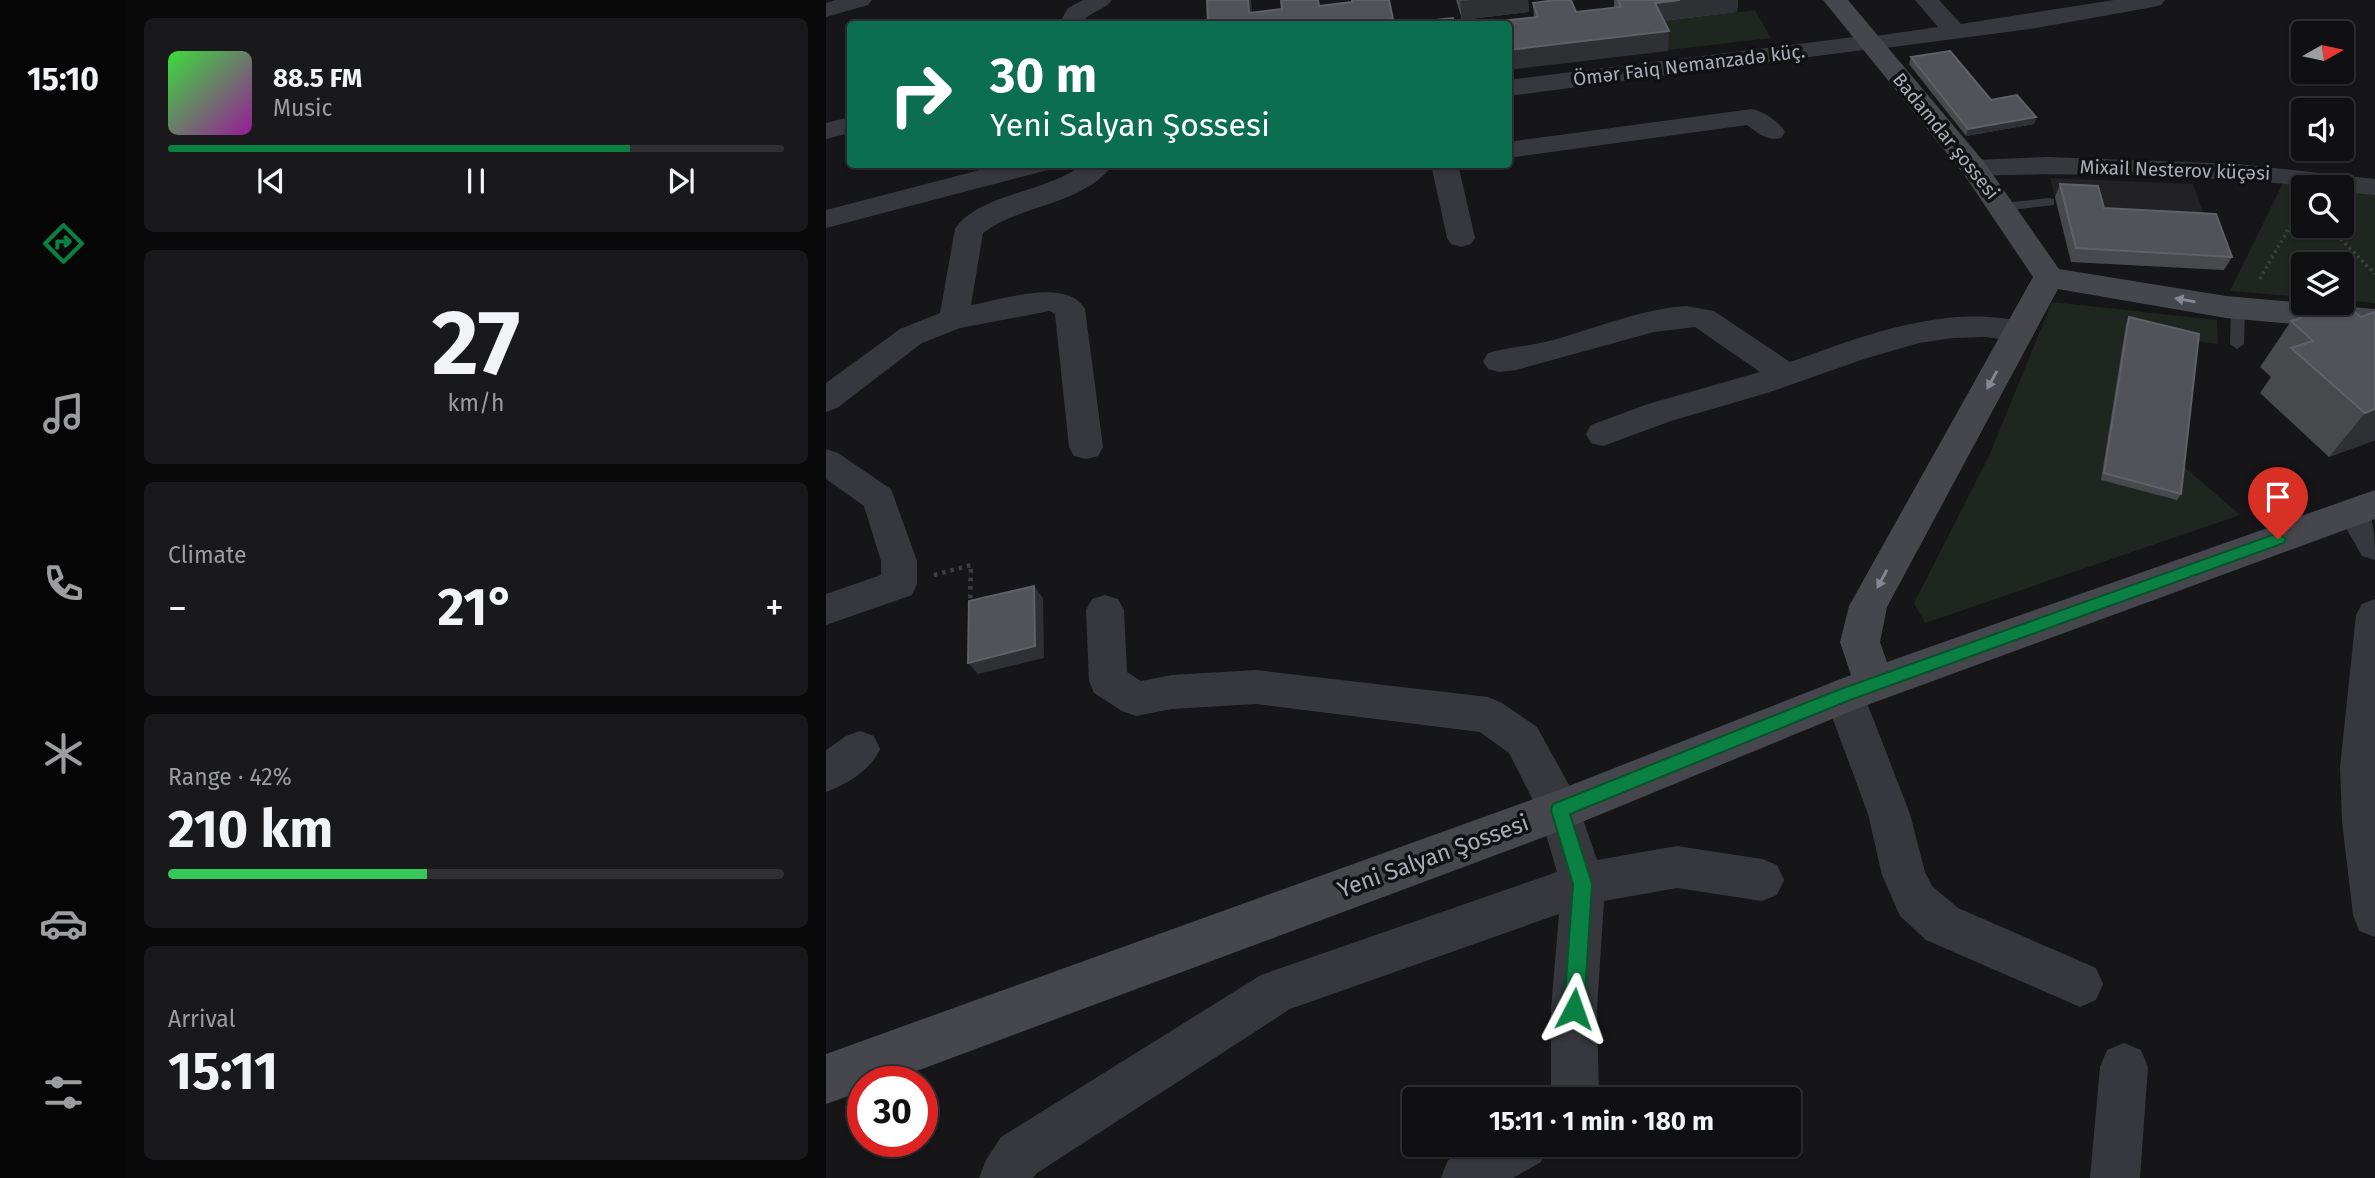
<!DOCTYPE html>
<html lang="en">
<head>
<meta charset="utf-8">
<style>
	:root { --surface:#101012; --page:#19191b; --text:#f1f3f6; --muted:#9c9d9f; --line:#303032; --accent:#0b8043 }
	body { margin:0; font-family:"Fira Sans",sans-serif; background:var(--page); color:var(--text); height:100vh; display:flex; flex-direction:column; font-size:26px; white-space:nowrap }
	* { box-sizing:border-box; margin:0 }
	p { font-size:23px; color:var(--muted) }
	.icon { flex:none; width:38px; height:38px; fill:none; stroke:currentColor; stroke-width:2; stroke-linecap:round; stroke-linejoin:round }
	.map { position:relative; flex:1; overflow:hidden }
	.details { display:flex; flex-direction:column; gap:18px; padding:18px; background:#09090a; width:700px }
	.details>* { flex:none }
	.guide { position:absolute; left:21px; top:21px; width:665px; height:147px; border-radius:7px; box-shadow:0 2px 5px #0004,0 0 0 2px var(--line); background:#0b6e4f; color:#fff; overflow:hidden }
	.needle { width:46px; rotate:81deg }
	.tools { position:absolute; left:1465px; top:21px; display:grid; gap:14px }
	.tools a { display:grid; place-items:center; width:63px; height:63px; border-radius:7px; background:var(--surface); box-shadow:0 2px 5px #0004,0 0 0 2px var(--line); font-size:35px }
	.speed { position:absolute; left:21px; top:1066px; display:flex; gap:14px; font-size:35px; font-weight:700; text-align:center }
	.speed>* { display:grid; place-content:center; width:91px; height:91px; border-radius:50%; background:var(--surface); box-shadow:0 2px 5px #0004,0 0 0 2px var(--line); line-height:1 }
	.speed .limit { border:10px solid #d22; background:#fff; color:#111 }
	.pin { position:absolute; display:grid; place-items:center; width:60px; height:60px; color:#fff; margin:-72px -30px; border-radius:50% 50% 50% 0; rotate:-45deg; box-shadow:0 0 7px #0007 }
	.pin .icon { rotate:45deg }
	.me { position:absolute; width:77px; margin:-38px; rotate:4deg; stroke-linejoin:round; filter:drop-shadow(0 0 5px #0008) }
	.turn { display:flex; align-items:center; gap:24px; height:147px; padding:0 28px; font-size:32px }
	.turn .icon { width:91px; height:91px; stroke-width:2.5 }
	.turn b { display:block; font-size:49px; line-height:60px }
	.big { font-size:52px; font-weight:700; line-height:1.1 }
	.details .card { flex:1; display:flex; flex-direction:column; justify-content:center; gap:10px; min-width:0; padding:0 24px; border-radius:10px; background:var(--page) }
	.details .dial { align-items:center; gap:0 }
	.dial b { font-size:91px; line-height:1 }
	.song { display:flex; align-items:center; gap:21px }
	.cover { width:84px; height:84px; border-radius:10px; background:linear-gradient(135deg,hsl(120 70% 55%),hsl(300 70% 35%)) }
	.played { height:7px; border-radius:4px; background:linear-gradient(90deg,var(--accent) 75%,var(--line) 75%) }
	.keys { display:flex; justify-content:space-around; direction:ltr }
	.heat { display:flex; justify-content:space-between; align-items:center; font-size:38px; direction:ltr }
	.charge { height:10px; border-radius:5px; background:linear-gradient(90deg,#34c759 42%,var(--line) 0) }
	.trip { position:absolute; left:576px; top:1087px; width:399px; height:70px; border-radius:7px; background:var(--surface); box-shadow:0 2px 5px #0004,0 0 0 2px var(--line); font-weight:700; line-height:70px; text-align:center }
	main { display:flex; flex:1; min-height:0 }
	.tab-bar { display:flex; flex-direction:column; width:126px; justify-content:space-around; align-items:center; background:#060607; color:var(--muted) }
	.tab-bar .icon { width:49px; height:49px }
	.tab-bar .active { color:var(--accent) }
	.tab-bar b { font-size:32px; color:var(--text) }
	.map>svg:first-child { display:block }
	.built { fill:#222225 }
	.green { fill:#1e261f }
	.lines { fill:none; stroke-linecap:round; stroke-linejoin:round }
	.path-far1 { stroke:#3d3f44; stroke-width:3.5; stroke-dasharray:2.5 3.5; stroke-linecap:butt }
	.path { stroke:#3d3f44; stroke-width:4.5; stroke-dasharray:3.5 5; stroke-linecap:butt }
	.service { fill:#37383d; fill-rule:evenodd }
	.minor { fill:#37383d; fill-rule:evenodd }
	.tertiary { fill:#37383d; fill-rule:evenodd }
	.secondary { fill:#45474d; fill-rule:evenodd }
	.wall { fill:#47494d }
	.shaded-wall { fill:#2f3033 }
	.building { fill:#525359; stroke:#5f6168; stroke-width:2 }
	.oneway { fill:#858993 }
	.route { fill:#0b8043; stroke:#07532c; stroke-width:2 }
	.labels { text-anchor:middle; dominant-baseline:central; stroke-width:7; stroke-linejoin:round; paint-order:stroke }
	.far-street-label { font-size:19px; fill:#a8adb8; stroke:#111113 }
	.street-label { font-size:23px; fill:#a8adb8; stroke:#111113 }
</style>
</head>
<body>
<main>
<nav class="tab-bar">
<b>15:10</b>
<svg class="icon active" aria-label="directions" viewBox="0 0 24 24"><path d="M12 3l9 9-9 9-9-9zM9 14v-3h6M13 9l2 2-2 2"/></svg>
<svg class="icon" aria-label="music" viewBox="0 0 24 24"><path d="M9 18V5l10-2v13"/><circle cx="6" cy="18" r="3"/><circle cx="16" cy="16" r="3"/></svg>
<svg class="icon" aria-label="phone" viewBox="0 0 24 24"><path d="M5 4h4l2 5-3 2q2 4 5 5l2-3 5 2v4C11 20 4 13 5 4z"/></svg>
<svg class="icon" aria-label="climate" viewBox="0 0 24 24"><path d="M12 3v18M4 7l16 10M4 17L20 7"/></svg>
<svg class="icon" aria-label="car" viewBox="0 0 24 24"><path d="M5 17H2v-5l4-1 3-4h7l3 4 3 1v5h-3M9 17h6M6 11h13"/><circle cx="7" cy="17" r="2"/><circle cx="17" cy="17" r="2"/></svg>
<svg class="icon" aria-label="filters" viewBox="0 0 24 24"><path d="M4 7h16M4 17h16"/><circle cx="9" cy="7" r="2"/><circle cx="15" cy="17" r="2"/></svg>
</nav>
<section class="details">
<div class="card">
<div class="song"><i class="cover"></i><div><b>88.5 FM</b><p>Music</p></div></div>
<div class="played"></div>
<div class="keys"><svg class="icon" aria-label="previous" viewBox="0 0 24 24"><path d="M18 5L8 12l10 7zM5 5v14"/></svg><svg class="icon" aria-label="pause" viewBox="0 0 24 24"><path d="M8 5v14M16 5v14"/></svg><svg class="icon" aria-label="next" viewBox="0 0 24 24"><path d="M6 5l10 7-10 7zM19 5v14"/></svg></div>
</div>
<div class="card dial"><b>27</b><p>km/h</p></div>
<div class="card"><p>Climate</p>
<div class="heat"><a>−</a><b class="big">21°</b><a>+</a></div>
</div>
<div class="card"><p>Range · 42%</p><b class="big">210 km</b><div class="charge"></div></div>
<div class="card"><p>Arrival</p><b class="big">15:11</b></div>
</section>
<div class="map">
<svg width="1549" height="1178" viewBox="0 0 1549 1178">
	<rect width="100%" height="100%" fill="#161618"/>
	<path class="built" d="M1224,178L1367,184L1398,270L1245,262Z"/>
	<path class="green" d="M929,10L945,38L842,50L828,22Z
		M1458,181L1502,187H1477V226H1516V189L1549,194V303L1516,300V264H1477V297L1404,291Z
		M1226,302L1391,320L1392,344L1369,341L1355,464L1414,515L1099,623L1088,603L1163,456Z"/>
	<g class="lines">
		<path class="path-far1" d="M1502,226L1549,274
			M1434,279L1477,203"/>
		<path class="path" d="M108,575L145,565L144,605"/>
		<path class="service" d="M1223,198L1228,199V205L1177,211L1170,207L1177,203Z
			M1412,303L1419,308L1418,344L1411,349L1404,344L1405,308Z"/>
		<path class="minor" d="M9,0H46L42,5L0,17V3Z
			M257,0H286C278,11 262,12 255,24H233L242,8Z
			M1089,0H1113L1135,24L1288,0H1339L1335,5L1327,7L1204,29L1044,50L1036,48L1032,43L1036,38L1112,27Z
			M926,109C939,112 952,121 959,132L955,138C940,141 933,134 921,125L682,158V142Z
			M24,117V133L0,139V123Z
			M1221,157L1413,164L1549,179V195L1516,192V187C1480,187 1445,182 1409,180C1322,176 1235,172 1148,176L1138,174L1135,168L1138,162L1148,160Z
			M257,164H287C259,205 195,204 157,233L145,305C175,300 240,277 259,309L277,447L272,456L260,459L248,456L243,447L229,314L224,311L134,328L96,343L11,408L0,412V383L74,329L114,313L129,229C153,193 222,193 257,164Z
			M605,164H632L649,238L645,244L635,247L625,244L621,238Z
			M860,306L888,311L964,362C1039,335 1125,301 1205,324L1209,331L1205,338L1194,342L1160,337L1127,338L1093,343L1038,359L941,393L845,421L777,446L765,443L760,434L765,425L822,404L934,372L869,327L828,332L690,370L673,372L662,369L657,361L662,353C683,347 705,346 727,340C770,328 815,309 860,306Z
			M0,449L12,453L65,489L91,561V584L86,595L0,625V594L55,575V561L38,506L0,479Z
			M1528,498C1549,508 1549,535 1549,560L1536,556L1511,512L1516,502Z
			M279,595L292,599L298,610L301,672L315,681L346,675L430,670L662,697L676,703L711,727L749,796L771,860L851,846L936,859L951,865L958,880L951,895L936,901L851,888L778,901L771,1009L773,1099H725V1009L733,914L464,1009L211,1173L207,1178H153L160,1160L175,1137L435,975L731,872L714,814L683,753L654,732L430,704L346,709L310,716L296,711L268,693L263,681L260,610L266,599Z
			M1549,599V937L1533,931L1527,915L1516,821L1514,767L1530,615L1536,604Z
			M1018,678L1032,683L1038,695L1084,814L1099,872L1106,886L1132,908L1270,968L1277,984L1270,1000L1254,1007L1238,1000L1100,940L1074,916L1056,875L1042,814L998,695L1004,683Z
			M34,731L48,736L54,749C45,770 21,784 0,792V750L20,736Z
			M1298,1043L1315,1050L1322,1067L1314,1178H1264L1274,1067L1281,1050Z
			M649,1144H722L715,1162L687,1178H615L622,1160Z"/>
		<path class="tertiary" d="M1044,35L1053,38L1057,43L1053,48L682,96V80Z
			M177,164H226L222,170L0,228V210Z"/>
		<path class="secondary" d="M997,0H1022L1158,162L1233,269L1400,296L1549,309V331L1400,318L1232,289L1061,607L1054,642L1061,662L1549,490V519L1033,708L734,831L61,1082H37V1091L0,1104V1054L730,791L1025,675L1014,642L1023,606L1207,277L1137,173Z"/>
	</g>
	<path class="wall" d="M630,0H702L703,12L636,20Z
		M788,0H912L911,12L838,21L842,51L708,17L707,3L750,12L788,8Z
		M1085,57L1165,100L1210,117L1208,124L1140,136L1083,64Z
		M1234,184L1278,208L1406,257L1398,270L1245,262L1229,197Z
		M1549,312V440L1503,457L1434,393L1445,377L1434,367L1465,321L1535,317Z
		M1303,317L1355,494L1351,500L1275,480L1300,324Z"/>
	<path class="shaded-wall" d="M422,0H425L427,24L423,13Z
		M645,0H702L703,12L636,20L634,1Z
		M854,0H912L911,12L828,22L829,3Z
		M567,19L568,24H520Z
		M843,31L842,51L682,70V50Z
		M1210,117L1208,124L1140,136L1142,129Z
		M1549,409V440L1503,457L1539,413Z
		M208,586L217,598L218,658L152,674L142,663Z"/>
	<path class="building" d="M381,0H422L423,13L456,9L455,0H492L493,6L526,2V0H563L567,19L520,24H382Z
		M729,0H745L750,12L795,7L792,0H854L829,3L843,31L682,50V24H647L712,17L707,3Z
		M627,18L629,24H573Z
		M1124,51L1165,100L1191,95L1210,117L1142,129L1085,57Z
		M1234,184L1272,186L1278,208L1390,214L1406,257L1250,248Z
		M1518,303L1535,317L1549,312V409L1539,413L1465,348L1487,341L1465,321Z
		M1303,317L1373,334L1355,494L1278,473Z
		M208,586L209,646L142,663L143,601Z"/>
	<defs><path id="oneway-solid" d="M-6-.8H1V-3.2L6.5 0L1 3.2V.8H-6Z" transform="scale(1.75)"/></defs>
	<g class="oneway">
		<use href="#oneway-solid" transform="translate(1359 300) rotate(-170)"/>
		<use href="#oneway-solid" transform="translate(1166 380) rotate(119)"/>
		<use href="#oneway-solid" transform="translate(1056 579) rotate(118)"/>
	</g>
	<path class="route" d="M1452,533L1460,539L1458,543L1024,700L744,814L766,884L758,1009L755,1016L748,1019L741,1016L738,1009L747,884L725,810L727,804L1012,690Z"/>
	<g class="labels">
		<g class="far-street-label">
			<text transform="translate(863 65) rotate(-7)">Ömər Faiq Nemanzadə küç.</text>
			<text transform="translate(1120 136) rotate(51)">Badamdar şossesi</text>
			<text transform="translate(1349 170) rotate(2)">Mixail Nesterov küçəsi</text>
		</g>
		<g class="street-label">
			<text transform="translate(607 856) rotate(-20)">Yeni Salyan Şossesi</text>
		</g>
	</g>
</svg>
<div class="tools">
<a><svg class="needle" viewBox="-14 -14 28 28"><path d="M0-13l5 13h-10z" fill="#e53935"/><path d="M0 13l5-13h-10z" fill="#9c9d9f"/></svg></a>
<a><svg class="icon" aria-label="sound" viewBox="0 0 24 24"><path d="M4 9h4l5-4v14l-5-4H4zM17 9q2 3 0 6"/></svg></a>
<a><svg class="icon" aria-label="search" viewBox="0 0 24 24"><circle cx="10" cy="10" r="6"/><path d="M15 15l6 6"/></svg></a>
<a><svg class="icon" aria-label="layers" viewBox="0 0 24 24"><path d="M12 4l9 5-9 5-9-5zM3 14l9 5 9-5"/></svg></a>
</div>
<div class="speed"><div class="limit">30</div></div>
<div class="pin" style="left:1452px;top:539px;background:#d93025"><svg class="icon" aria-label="arrive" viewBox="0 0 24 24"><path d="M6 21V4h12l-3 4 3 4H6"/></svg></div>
<svg class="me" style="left:748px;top:1009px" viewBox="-20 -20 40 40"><path d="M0-17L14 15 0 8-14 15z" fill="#0b8043" stroke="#fff" stroke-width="4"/></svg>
<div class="trip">15:11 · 1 min · 180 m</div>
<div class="guide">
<div class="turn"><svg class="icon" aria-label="right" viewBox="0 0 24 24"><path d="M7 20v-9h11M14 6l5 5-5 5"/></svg><div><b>30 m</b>Yeni Salyan Şossesi</div></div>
</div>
</div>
</main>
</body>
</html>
